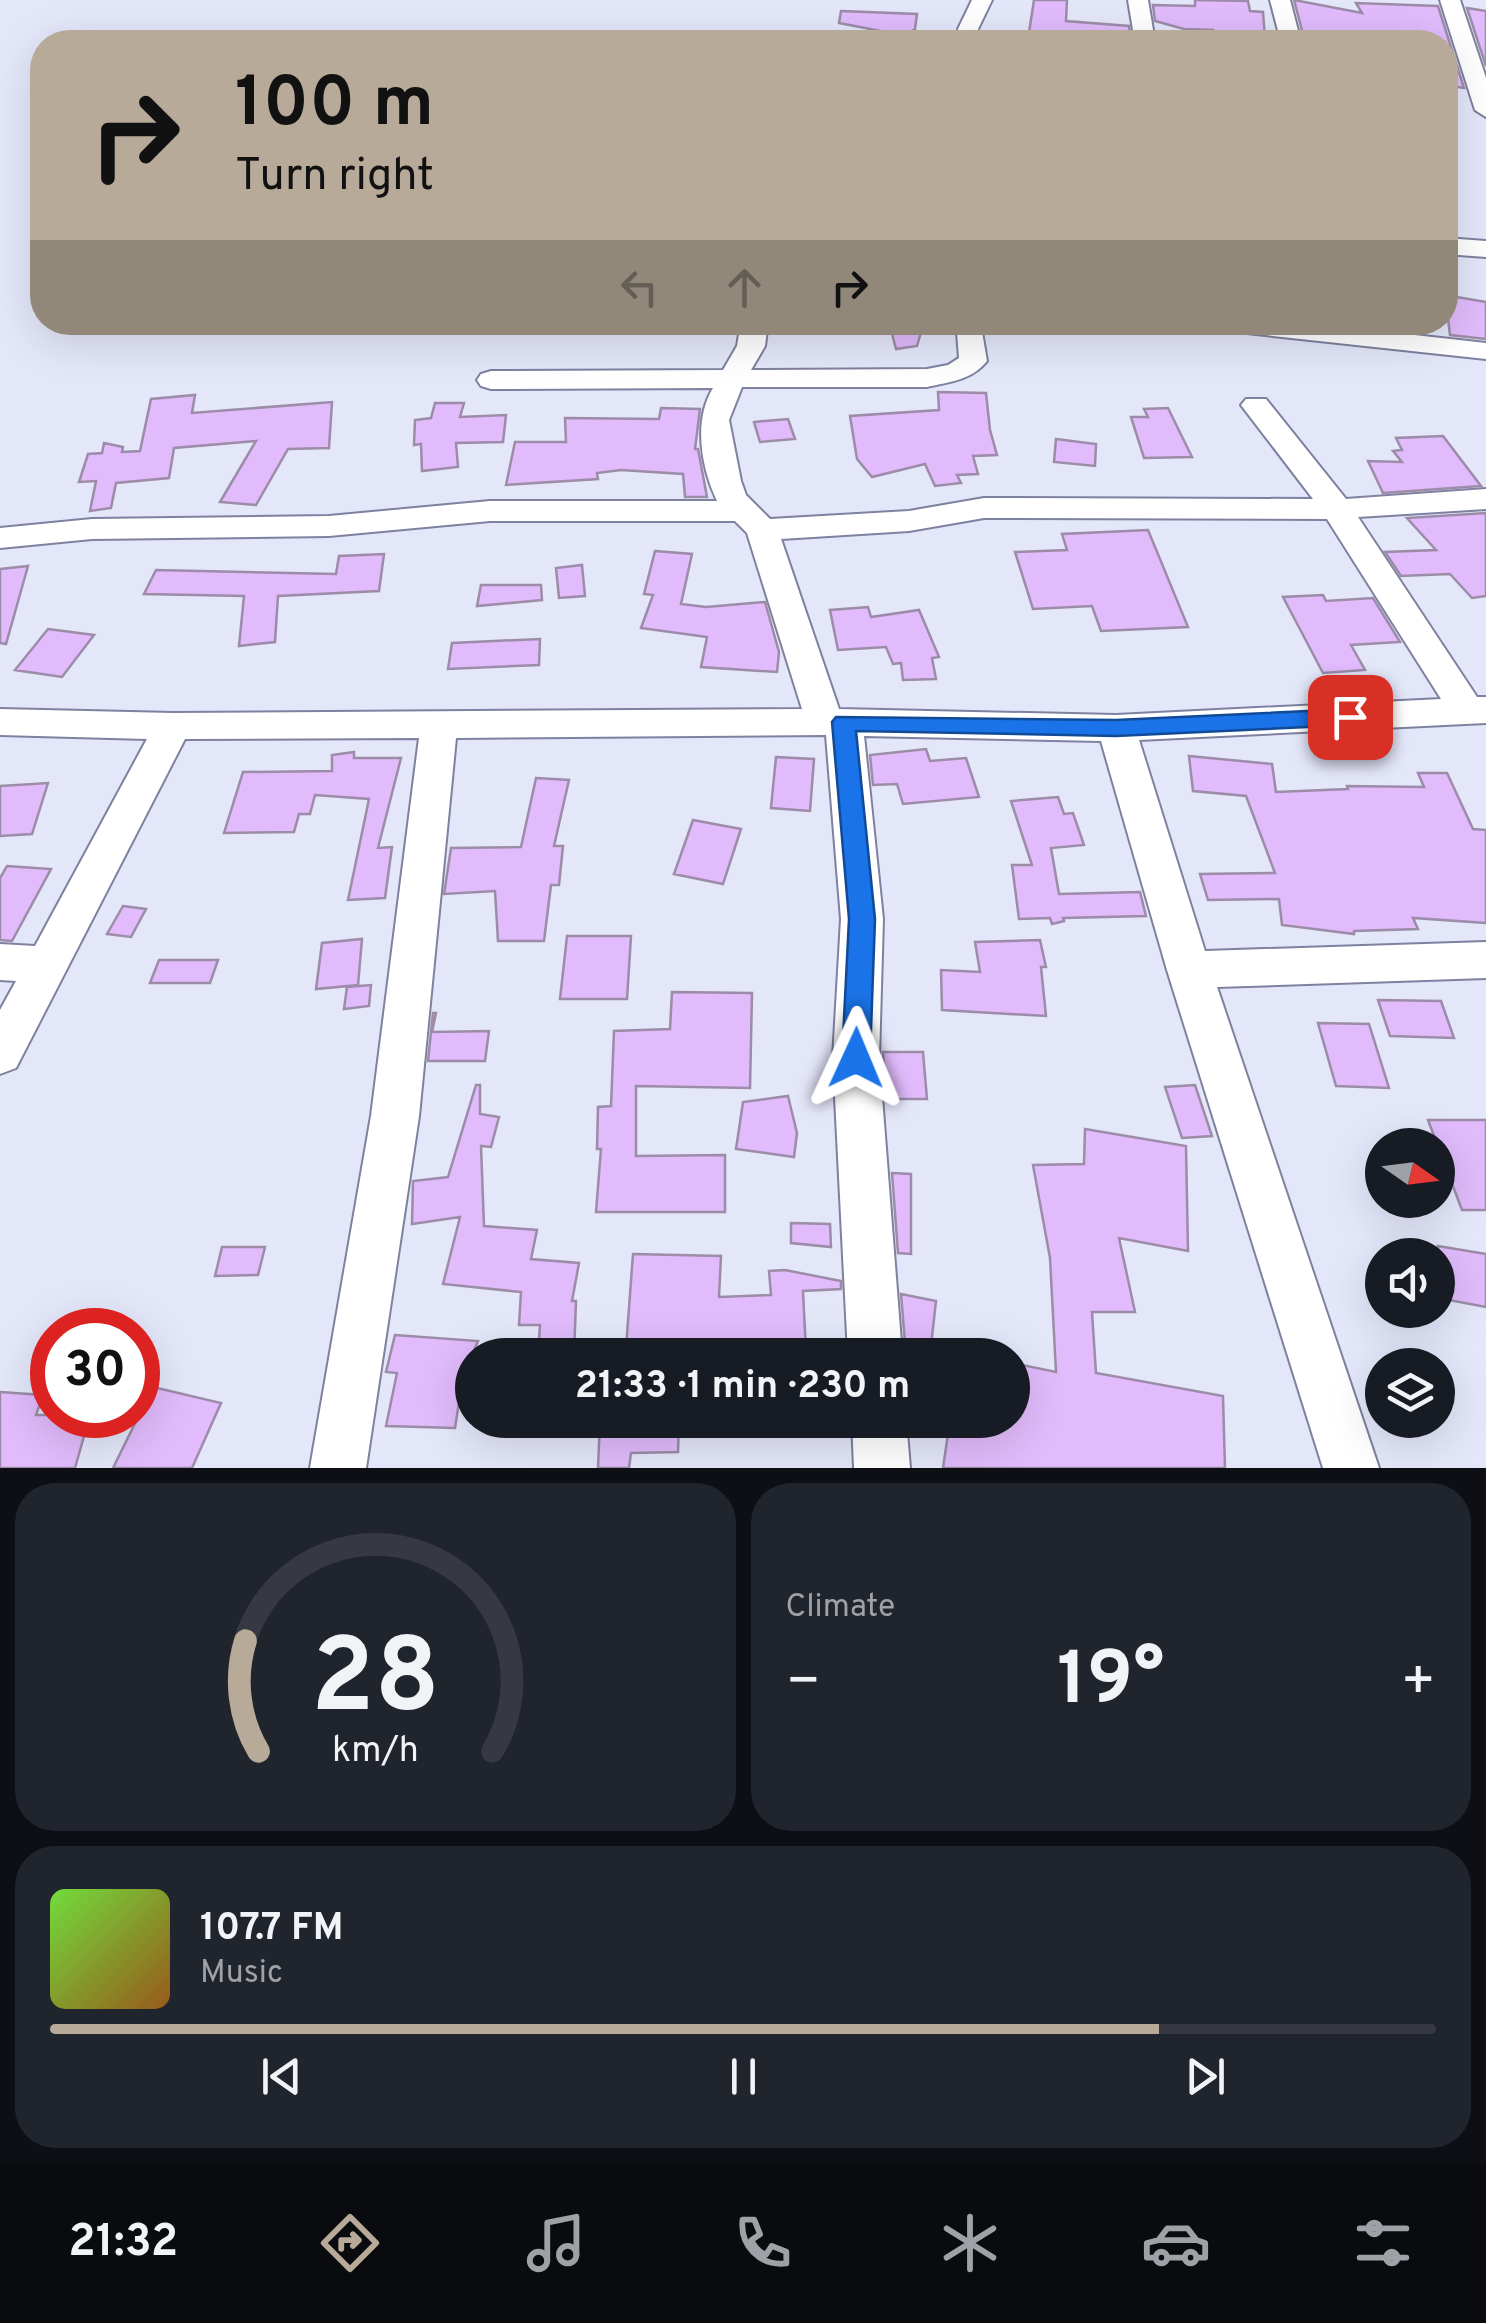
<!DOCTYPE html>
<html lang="en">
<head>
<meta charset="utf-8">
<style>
	:root { --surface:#171b24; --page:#20242c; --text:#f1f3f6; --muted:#9ea1a6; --line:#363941; --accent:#b7aa99 }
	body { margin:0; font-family:Overpass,sans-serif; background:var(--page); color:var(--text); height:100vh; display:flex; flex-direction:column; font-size:38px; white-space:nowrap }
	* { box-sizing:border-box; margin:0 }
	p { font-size:32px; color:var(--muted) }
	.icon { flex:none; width:55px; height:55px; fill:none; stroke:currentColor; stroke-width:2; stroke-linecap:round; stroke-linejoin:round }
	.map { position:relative; height:1468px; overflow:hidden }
	.details { display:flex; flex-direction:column; gap:15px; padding:15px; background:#0d0f14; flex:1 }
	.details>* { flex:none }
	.hud { position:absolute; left:30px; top:30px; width:1428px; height:305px; border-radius:40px; box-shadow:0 10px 40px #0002; background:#b7aa99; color:#111; overflow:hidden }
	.needle { width:65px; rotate:104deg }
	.fabs { position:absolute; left:1365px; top:1128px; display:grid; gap:20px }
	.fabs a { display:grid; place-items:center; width:90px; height:90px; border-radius:50%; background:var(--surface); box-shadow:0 10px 40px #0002; font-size:50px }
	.speed { position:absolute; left:30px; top:1308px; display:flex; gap:20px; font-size:50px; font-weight:700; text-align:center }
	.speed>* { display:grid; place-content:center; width:130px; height:130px; border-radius:50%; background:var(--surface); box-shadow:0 10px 40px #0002; line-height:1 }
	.speed .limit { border:15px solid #d22; background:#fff; color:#111 }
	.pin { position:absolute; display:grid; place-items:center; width:85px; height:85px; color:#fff; margin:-42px; border-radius:20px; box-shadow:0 5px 15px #0006 }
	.me { position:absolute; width:110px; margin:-55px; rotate:1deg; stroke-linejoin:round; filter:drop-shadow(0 0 8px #0008) }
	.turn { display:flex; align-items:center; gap:35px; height:210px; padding:0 40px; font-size:45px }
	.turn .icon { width:130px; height:130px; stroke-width:2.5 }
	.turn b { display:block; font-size:70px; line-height:85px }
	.lanes { display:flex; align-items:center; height:95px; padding:0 40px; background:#0003; justify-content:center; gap:50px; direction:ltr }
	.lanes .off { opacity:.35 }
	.big { font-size:75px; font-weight:700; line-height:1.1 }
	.details .tile { flex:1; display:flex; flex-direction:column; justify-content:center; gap:15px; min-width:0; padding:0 35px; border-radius:40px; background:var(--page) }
	.details .dial { align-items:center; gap:0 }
	.dial svg { height:260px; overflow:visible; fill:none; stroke:var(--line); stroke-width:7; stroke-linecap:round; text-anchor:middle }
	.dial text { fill:var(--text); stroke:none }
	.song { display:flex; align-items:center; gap:30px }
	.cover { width:120px; height:120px; border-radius:15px; background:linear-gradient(135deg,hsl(100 70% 55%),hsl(30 70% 35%)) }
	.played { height:10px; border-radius:5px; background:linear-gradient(90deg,var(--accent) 80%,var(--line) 80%) }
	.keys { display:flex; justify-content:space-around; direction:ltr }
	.heat { display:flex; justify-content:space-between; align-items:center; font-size:55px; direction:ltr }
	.details .tiles { flex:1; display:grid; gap:15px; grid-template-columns:1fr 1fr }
	.tile:last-child { grid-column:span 2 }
	.trip { position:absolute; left:455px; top:1338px; width:575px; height:100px; border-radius:50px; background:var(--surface); box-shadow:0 10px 40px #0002; font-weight:700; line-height:100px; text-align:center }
	.tab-bar { display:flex; height:160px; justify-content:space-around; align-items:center; background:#090b0e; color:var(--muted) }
	.tab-bar .icon { width:70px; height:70px }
	.tab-bar .active { color:var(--accent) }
	.tab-bar b { font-size:45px; color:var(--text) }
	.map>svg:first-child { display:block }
	.building { fill:#e1bbfc; stroke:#9c8ca8; stroke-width:2.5 }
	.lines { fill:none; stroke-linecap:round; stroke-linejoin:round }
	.minor-casing { stroke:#7e819f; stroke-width:4 }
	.minor { fill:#fff; fill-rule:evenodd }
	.route { fill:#1a73e8; stroke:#114b97; stroke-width:2.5 }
</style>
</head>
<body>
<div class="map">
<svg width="1486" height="1468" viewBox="0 0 1486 1468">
	<rect width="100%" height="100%" fill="#e4e6fa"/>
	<path class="building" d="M1034,0H1067L1066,21L1129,26L1131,42L1028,39Z
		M1195,0L1248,1L1250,11L1263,12L1265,39L1213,42V30L1184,29L1155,21L1153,5L1195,6Z
		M1294,0L1362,13L1356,3L1438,6L1464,88L1445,85V42H1310V34H1303Z
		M1467,8L1486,11V66Z
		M841,11L917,14L915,29L906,36L839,23Z
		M1445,295L1486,302V339L1450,335Z
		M889,322H924L917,346L896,349Z
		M938,392L986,393L990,430L997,455L973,456L978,474L957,475L961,483L935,486L925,464L872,477L857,459L850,416L939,410Z
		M195,395L192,413L332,402L329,448L288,449L256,505L220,502L256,441L174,448L169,478L116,483L111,508L90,511L96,481L79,482L88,454L102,453L104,443L123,447L122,452L140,451L151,399Z
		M435,403H464L460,417L506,415L503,442L456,443L458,467L422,471L421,444L414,445L415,420L431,418Z
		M661,408L700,409L695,449H698L707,497H685L683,474L621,470L597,473L598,479L506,485L515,442H566L565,418L659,419Z
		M1168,408L1192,457L1144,458L1131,417H1148L1144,409Z
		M788,419L795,439L760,442L754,422Z
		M1443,436L1481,486L1383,493L1368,461L1402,462L1393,451L1402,450L1396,438Z
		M1056,439L1096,444L1095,466L1054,462Z
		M1486,513V596L1472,598L1450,574L1401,576L1385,552L1436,550L1407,518Z
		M1148,530L1188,627L1101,631L1092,606L1033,609L1015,552L1067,550L1062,534Z
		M655,551L692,554L681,604L706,607L765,602L779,652L777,672L701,667L707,637L641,628L653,595L644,594Z
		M384,554L379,591L278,596L275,642L239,646L244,596L144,594L156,570L336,574L339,556Z
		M582,565L585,596L559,598L556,568Z
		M28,566L6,644L0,643V569Z
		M481,585H541L542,600L477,606Z
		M1323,595L1326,601L1373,598L1400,642L1351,645L1365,670L1323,673L1283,597Z
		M868,607L871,617L919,610L939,657L932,658L936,679L903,680L901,663L893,664L886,647L838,650L830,610Z
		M48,629L94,635L62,677L15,670Z
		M540,639L539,665L448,669L452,643Z
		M926,749L930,761L966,758L979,797L903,804L897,784L873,785L870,755Z
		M354,752V758H401L378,848L392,847L385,898L348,900L369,799L315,795L310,814H299L294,832L224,833L243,772L332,771V755Z
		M1189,756L1272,764L1276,792L1348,789L1347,786L1424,787L1418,773H1447L1473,829L1486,830V923L1413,918L1418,929L1354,931V934L1282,925L1279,899L1208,900L1200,874L1275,873L1246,796L1193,791Z
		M776,757L814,759L810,811L771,808Z
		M536,778L569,780L554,846H563L559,885H551L544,941H498L495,891L444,894L451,848L521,847Z
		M48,783L32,834L0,836V786Z
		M1058,797L1064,814L1073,813L1084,845L1051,848L1059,894L1140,892L1146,916L1063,918L1064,921L1052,924L1050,918L1019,919L1012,865H1032L1011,801Z
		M693,820L741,829L723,884L674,874Z
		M7,866L51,869L12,941L0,940V878Z
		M123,906L146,909L131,937L107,934Z
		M567,936H631L627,999H560Z
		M362,939L358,985L316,989L322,943Z
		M1040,940L1046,967H1041L1046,1016L942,1010L941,970L980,972L975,942Z
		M159,960H218L210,983H150Z
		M371,985L369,1006L344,1009L347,987Z
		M672,992L752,993L750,1088L636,1086V1156L725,1155V1212H596L601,1149H597L598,1107L611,1106L614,1031L670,1029Z
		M1378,1000L1441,1001L1454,1038L1390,1036Z
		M433,1013H436L432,1032L489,1031L485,1061H428Z
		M1318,1023L1369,1024L1389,1088L1336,1086Z
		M883,1052H923L927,1099H886Z
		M476,1085H480V1114L499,1117L491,1147L481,1146L484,1226L537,1230L531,1259L579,1263L572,1301H576L574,1355H538L540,1325H519L521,1292L443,1284L460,1217L412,1224L413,1181L448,1177Z
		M1195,1085L1212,1136L1182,1138L1165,1087Z
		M788,1096L797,1133L794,1157L736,1149L743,1102Z
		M1428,1120H1486V1210H1462Z
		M1085,1129L1186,1146L1188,1251L1119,1238L1135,1312H1092L1096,1373L1223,1396L1225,1468H943L950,1420H1012V1363L1056,1372L1050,1258L1033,1165L1084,1164Z
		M892,1173L911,1174V1254L898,1253Z
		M791,1223L830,1224L831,1247L791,1243Z
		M1438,1246L1486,1254V1307L1438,1298Z
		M222,1247H265L258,1275L215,1276Z
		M633,1254L721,1256L719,1297L771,1295L769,1271L785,1270L841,1281V1289L803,1291L806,1352L728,1355V1345L626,1348Z
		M901,1294L936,1301L930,1355H906Z
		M395,1335L478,1341L472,1355L471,1378L463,1377L455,1428L386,1426L397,1373L386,1372Z
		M153,1387L221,1403L192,1468H113Z
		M0,1392L43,1395L36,1415H90L75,1468H0Z
		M600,1420H679L678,1452L631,1453L629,1468H598Z"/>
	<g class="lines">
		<defs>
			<path id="minor" d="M972,0H992L978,29L979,42H959L958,29Z
				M1128,0H1148L1155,42H1135Z
				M1270,0H1290L1301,42H1281Z
				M1440,0H1460L1486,78V117L1475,110Z
				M1445,238L1486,241V257L1445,254Z
				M741,322H768L765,346L751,370L927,369L948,365L959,358L957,332L961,326H981L987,361C972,380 950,382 927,387H742L729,420L741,481L746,495L770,519L909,511L984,498L1313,499L1241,405L1246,399H1266L1346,499L1486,489V509L1358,517L1477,697H1486V723L1139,740L1205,951L1486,942V978L1217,987L1379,1468H1323L1167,970L1101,741L864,736L883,919L879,1058L902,1355H848L833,1058L841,919L826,735L456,738L419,1116L366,1468H310L371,1116L419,738L185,739L16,1068L0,1074V1010L16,981L0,980V944L35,946L147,739L0,735V709L173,713L802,709L747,533L735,521H490L329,536L92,539L0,548V528L92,519L329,516L490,501H717C701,467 693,421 713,388L491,389L481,386L477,380L481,374L491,371L723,370L737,346ZM984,518L1327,519L1441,699L1116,715L839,709L781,539L909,531Z
				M1205,322H1298L1486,343V359L1218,330Z
				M852,1420H906L910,1468H854Z"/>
		</defs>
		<use href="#minor" class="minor-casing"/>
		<use href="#minor" class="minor"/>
	</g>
	<path class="route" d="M1350,709L1361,717L1350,725L1116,736L856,731L875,919L870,1058L866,1067L856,1071L846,1067L842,1058L849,919L832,722L836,717L1116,720Z"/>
</svg>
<div class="fabs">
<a><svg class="needle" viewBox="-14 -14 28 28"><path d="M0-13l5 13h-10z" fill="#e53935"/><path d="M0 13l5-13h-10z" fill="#9ea1a6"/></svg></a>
<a><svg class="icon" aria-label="sound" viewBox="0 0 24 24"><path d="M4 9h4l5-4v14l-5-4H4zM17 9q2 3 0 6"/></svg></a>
<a><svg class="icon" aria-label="layers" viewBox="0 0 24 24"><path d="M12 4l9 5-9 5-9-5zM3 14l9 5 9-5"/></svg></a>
</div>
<div class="speed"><div class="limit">30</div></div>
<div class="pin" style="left:1350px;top:717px;background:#d93025"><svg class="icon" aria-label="arrive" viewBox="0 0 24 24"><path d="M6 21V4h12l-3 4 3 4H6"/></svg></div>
<svg class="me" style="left:856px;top:1058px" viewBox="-20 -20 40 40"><path d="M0-17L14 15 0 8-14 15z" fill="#1a73e8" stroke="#fff" stroke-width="4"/></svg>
<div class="trip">21:33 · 1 min · 230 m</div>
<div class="hud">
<div class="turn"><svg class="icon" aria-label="right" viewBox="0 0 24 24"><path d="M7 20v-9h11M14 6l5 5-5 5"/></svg><div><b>100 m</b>Turn right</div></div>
<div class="lanes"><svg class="icon off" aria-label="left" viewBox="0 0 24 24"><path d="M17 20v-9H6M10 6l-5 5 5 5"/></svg><svg class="icon off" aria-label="ahead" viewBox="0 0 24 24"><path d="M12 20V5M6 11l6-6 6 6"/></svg><svg class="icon" aria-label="right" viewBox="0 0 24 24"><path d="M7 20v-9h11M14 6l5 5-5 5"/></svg></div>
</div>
</div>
<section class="details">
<div class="tiles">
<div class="tile dial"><svg viewBox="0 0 100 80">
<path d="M14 69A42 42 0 1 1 86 69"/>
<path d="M14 69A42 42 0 0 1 10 35" stroke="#b7aa99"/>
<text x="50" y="56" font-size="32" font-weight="700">28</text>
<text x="50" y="72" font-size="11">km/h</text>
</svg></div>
<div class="tile"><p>Climate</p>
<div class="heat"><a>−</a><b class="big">19°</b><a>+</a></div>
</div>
<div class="tile">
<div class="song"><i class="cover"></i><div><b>107.7 FM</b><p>Music</p></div></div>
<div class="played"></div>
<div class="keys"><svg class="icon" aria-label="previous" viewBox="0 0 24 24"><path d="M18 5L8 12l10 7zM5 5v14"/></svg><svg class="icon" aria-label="pause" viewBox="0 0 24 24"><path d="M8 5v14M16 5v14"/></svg><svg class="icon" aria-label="next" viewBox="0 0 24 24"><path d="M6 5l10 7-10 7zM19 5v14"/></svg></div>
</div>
</div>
</section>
<nav class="tab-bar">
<b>21:32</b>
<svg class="icon active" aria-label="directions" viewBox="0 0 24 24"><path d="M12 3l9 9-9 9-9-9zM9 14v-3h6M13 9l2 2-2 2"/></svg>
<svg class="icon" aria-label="music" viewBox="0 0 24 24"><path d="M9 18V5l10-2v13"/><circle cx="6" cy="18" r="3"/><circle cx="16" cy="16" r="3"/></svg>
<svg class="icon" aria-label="phone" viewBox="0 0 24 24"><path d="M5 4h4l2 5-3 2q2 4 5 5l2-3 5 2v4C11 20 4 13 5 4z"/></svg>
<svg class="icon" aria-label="climate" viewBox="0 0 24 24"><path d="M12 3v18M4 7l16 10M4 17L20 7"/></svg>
<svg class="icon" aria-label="car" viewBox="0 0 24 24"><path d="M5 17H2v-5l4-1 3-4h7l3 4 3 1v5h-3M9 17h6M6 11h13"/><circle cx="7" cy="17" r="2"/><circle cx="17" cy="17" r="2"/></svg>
<svg class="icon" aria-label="filters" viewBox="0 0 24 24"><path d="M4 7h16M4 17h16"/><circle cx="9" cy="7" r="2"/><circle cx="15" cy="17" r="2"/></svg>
</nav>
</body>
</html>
